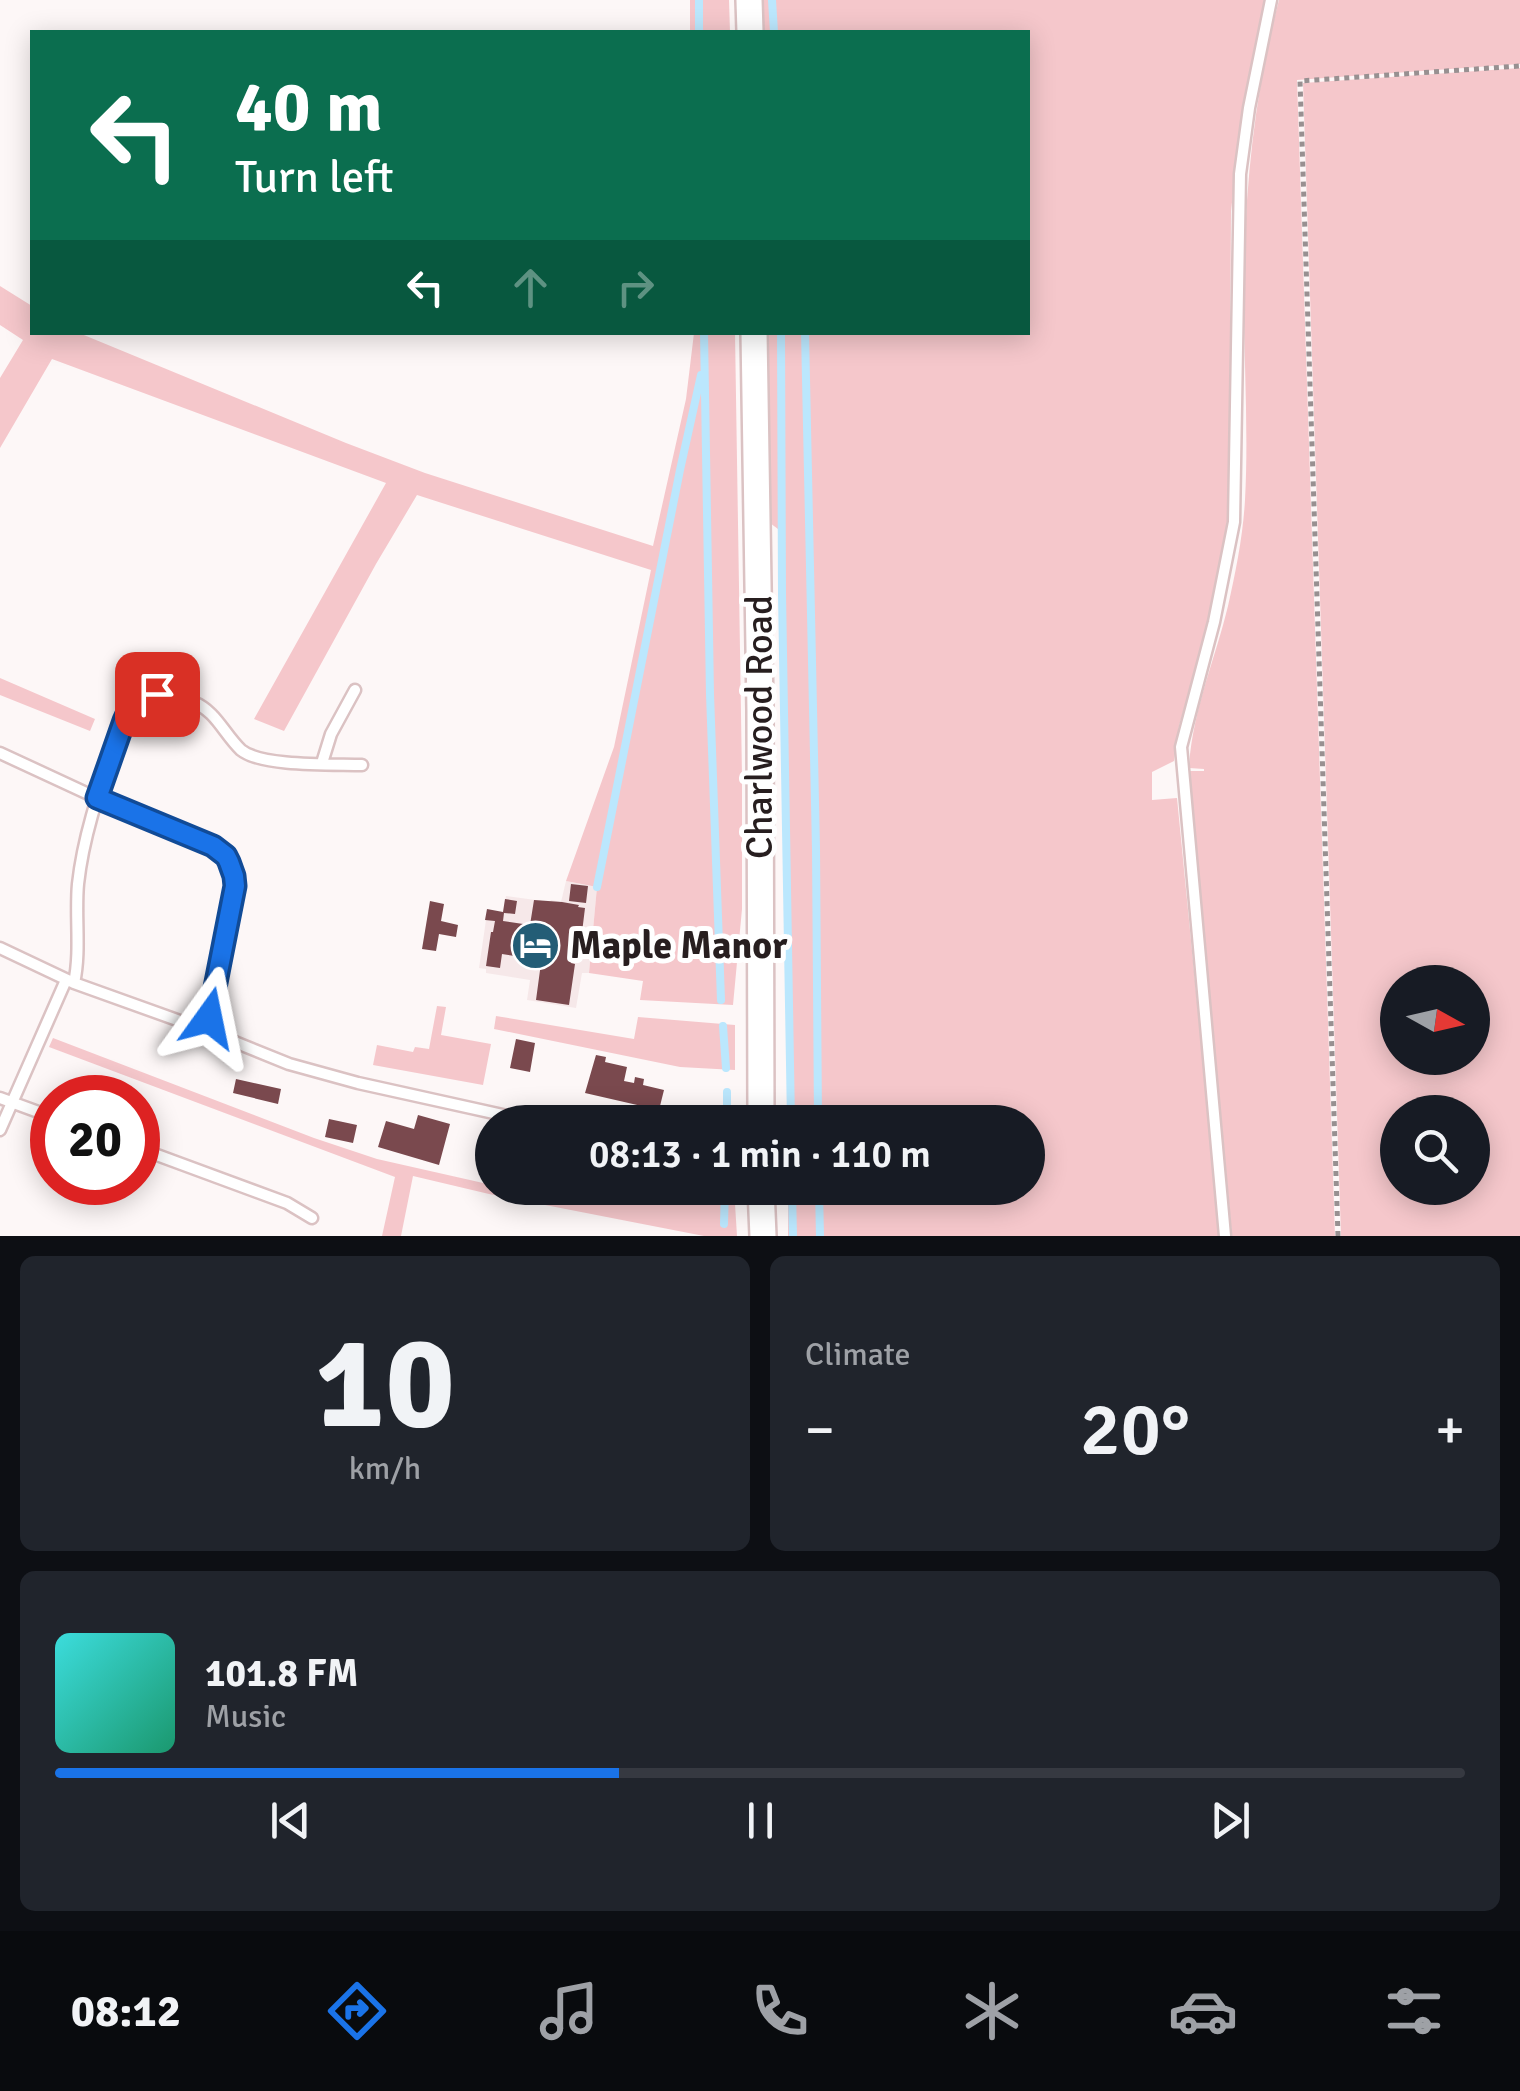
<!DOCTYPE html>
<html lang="en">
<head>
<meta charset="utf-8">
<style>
	:root { --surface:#171b24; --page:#20242c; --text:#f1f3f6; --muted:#9ea1a6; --line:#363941; --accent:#1a73e8 }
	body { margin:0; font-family:Signika,sans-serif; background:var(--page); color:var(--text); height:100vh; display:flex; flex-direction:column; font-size:38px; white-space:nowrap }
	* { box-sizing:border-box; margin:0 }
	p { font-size:32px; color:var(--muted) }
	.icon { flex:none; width:55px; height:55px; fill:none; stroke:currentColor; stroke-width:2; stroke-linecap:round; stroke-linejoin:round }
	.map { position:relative; height:1236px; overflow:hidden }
	.sheet { display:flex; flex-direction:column; gap:20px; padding:20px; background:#0d0f14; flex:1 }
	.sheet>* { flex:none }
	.guide { position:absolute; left:30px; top:30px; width:1000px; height:305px; border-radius:0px; box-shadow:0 5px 25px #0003; background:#0b6e4f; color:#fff; overflow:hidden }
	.needle { width:65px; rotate:98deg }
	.fabs { position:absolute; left:1380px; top:965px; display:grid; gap:20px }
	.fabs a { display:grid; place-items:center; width:110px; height:110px; border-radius:50%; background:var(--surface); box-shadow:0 5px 25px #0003; font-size:50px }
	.speed { position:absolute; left:30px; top:1075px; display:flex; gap:20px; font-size:50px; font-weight:700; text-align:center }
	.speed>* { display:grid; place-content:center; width:130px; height:130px; border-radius:50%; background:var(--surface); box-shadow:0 5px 25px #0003; line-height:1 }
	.speed .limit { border:15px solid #d22; background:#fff; color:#111 }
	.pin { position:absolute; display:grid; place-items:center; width:85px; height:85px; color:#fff; margin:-42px; border-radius:20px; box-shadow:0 5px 15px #0006 }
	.me { position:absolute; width:110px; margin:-55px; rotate:12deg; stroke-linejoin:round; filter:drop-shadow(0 0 8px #0008) }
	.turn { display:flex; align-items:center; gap:35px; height:210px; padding:0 40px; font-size:45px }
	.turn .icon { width:130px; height:130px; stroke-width:2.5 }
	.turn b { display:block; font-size:70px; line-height:85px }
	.lanes { display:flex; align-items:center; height:95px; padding:0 40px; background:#0003; justify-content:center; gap:50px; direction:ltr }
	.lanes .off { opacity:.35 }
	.big { font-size:75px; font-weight:600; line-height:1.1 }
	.sheet .widget { flex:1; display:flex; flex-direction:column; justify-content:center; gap:15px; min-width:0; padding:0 35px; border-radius:15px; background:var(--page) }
	.sheet .dial { align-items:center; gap:0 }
	.dial b { font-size:130px; line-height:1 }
	.song { display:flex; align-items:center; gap:30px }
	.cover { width:120px; height:120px; border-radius:15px; background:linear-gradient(135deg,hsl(180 70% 55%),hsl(160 70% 35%)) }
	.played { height:10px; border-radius:5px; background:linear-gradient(90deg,var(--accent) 40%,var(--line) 40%) }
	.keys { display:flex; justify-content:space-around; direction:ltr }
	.heat { display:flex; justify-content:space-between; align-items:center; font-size:55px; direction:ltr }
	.sheet .tiles { flex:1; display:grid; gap:20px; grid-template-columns:1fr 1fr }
	.widget:last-child { grid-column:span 2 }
	.trip { position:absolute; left:475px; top:1105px; width:570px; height:100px; border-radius:50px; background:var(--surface); box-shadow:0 5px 25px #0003; font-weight:600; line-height:100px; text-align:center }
	.tabs { display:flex; height:160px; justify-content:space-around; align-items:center; background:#090b0e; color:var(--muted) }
	.tabs .icon { width:70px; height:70px }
	.tabs .active { color:var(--accent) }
	.tabs b { font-size:45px; color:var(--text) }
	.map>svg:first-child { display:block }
	.built { fill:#f6e8e9 }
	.green { fill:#f5c7cb; fill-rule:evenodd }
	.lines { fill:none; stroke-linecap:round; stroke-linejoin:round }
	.stream { stroke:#bbe7fd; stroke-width:8 }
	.building { fill:#7a494e }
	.service-casing { stroke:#dbc2c3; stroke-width:15 }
	.tertiary-casing { stroke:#dbc2c3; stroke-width:30 }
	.path { stroke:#989091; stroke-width:5; stroke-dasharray:5 5; stroke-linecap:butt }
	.service { stroke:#fff; stroke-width:10 }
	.tertiary { stroke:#fff; stroke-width:25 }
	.route-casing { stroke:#114b97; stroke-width:25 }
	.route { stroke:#1a73e8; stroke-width:18 }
	.labels { text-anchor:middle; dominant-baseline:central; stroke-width:10; stroke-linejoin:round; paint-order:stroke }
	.street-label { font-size:38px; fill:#271e1f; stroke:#fff }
	.poi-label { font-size:38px; font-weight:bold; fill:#271e1f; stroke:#fff; text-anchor:start }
</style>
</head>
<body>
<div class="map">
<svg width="1520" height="1236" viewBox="0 0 1520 1236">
	<rect width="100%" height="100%" fill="#fdf7f7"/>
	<path class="built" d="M566,881L597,887L589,973H582L576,1008L527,1000L530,980L486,973V969L479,968L486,920L503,912L506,896L550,902L551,900L561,902Z"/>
	<path class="green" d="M690,0H729L730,32H690Z
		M759,0H1264L1243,106L1231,211L1229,510L1212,611L1179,726L1174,761L1152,772V800L1177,798L1220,1236H788V1188H1028V1122H788L782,532L770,523L768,513L765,333L1028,332V32H760Z
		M1279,0H1520V64L1297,80L1335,1236H1232L1190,778V771H1204V769L1189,768C1192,712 1215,660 1228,606C1236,571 1243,535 1245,500C1249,427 1243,353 1244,279C1245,186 1255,91 1279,0Z
		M1520,68V1236H1341L1303,83ZM1398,982H1472V1058H1398ZM1398,1112H1472V1188H1398Z
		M0,286L32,306V332L79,333L346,443L425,473L653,546L686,399L694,333H735L742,777V909L733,1005L640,1000L643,981L589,973L597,887L566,881L614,747L651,570L417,495L376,564L284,731L254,719L386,483L52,359L0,448V378L23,340L0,325Z
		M0,678L95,719L90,731L0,695Z
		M437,1006L446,1007L441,1035L491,1044L483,1085L373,1065L377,1045L413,1052L415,1047L429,1049Z
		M496,1016L634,1039L638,1017L735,1025V1070L680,1067L494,1029Z
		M53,1038L314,1138L377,1159L492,1185V1188H507L568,1200L570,1188H734L737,1236H704L489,1194L413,1176L401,1236H382L395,1177L49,1047Z"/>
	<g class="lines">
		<path class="stream" d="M699,0V32
			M772,0L774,32
			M704,332L710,694L721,1000
			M781,332L782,594L791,1122
			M805,332L816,849L818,1122
			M597,887L680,470L701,375
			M723,1026L726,1068
			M727,1121V1092
			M792,1188L793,1236
			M819,1188L820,1236
			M724,1224L725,1188"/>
	</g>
	<path class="building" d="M571,884L588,886L586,903L569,901Z
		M505,899L517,901L515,914L504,913L503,921L530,925L534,900L562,902L579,905L578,907L585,908L579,957L572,956L571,963L575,964L569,1005L536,1000L541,963L521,961V957L502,954L500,968L486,966L491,932H493L495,921L485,920L487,909L503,912Z
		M430,901L444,904L441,921L458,925L456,937L439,934L436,951L422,949Z
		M516,1039L535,1043L530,1072L510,1068Z
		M596,1055L606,1057L605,1062L627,1067L624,1081L634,1083L635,1077L644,1079L643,1085L664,1090L659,1110L585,1093Z
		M236,1079L281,1089L278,1104L233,1093Z
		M418,1115L450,1124L439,1165L378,1147L386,1121L414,1129Z
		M329,1119L357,1125L353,1143L325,1137Z"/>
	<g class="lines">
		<defs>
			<path id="service" d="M0,753L97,798L213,847C232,858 236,875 234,897L205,1030
				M322,763L331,734L355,690
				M0,948L74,983L205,1030L289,1064L358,1083L534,1122
				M74,983C81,951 75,916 78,884C83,838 98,794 113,750C118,738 124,710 134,701C147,687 178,696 193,702C216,711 224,734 241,750C262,767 333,764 362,765
				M0,1098L52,1117
				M0,1130L66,980
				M138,1148L287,1203L312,1218
				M1225,1236L1181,747L1214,622L1234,522L1240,174L1249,108L1271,0"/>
			<path id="tertiary" d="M749,0L750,32
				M754,332L760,711L761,1122
				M761,1188L763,1236"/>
		</defs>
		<use href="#service" class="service-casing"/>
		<use href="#tertiary" class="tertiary-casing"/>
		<path class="path" d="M1338,1236L1300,81L1520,66"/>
		<use href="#service" class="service"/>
		<use href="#tertiary" class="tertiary"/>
	</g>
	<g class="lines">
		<defs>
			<path id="route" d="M157,694L133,701L124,721L97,798L213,846L226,856L229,862L234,876L235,886L209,1018"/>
		</defs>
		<use href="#route" class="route-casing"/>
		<use href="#route" class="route"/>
	</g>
	<defs>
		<symbol id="hotel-disc" viewBox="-11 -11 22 22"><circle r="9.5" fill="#235d76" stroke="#fff"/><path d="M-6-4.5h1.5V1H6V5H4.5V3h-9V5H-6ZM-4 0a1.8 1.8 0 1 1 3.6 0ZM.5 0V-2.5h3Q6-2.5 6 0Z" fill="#fff"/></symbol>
	</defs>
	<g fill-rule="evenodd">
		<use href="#hotel-disc" x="508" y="918" width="55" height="55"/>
	</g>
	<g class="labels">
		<g class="street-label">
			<text transform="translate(759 727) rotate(-90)">Charlwood Road</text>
		</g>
		<g class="poi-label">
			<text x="570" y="945">Maple Manor</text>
		</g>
	</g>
</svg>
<div class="fabs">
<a><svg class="needle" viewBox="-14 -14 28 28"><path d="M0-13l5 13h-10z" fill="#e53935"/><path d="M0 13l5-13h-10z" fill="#9ea1a6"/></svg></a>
<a><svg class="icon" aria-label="search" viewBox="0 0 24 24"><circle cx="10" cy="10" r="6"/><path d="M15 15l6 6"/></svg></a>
</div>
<div class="speed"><div class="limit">20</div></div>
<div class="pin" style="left:157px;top:694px;background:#d93025"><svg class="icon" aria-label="arrive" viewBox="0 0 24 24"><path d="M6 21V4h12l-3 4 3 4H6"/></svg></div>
<svg class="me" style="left:209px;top:1018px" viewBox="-20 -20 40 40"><path d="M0-17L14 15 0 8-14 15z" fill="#1a73e8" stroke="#fff" stroke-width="4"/></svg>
<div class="trip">08:13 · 1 min · 110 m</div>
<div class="guide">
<div class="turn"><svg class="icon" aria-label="left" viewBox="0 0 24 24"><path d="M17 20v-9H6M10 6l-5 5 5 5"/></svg><div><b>40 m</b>Turn left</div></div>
<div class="lanes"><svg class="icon" aria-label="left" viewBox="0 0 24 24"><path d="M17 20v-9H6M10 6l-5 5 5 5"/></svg><svg class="icon off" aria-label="ahead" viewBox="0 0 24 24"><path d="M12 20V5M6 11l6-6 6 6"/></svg><svg class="icon off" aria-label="right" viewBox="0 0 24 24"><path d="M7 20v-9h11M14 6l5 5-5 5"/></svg></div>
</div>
</div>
<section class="sheet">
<div class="tiles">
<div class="widget dial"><b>10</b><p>km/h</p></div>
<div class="widget"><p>Climate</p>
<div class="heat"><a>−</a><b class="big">20°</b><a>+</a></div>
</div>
<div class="widget">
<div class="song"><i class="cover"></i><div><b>101.8 FM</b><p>Music</p></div></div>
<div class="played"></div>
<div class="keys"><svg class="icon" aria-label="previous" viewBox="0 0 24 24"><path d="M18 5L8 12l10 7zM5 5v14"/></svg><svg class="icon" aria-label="pause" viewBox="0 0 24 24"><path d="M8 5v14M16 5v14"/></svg><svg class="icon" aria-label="next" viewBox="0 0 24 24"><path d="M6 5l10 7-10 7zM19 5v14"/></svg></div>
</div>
</div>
</section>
<nav class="tabs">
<b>08:12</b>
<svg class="icon active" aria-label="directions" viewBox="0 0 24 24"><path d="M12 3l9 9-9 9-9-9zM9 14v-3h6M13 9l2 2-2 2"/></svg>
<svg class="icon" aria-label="music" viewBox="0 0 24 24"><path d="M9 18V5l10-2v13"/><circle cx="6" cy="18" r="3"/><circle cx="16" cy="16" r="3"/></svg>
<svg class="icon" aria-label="phone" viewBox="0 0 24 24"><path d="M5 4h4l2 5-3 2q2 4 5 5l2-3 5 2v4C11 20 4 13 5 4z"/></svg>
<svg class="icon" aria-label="climate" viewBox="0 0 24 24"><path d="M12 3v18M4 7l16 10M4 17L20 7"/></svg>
<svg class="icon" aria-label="car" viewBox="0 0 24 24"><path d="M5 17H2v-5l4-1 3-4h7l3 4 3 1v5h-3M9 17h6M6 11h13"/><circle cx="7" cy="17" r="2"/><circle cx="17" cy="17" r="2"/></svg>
<svg class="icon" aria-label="filters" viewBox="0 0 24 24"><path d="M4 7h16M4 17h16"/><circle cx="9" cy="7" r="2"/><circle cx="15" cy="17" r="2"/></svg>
</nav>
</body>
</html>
